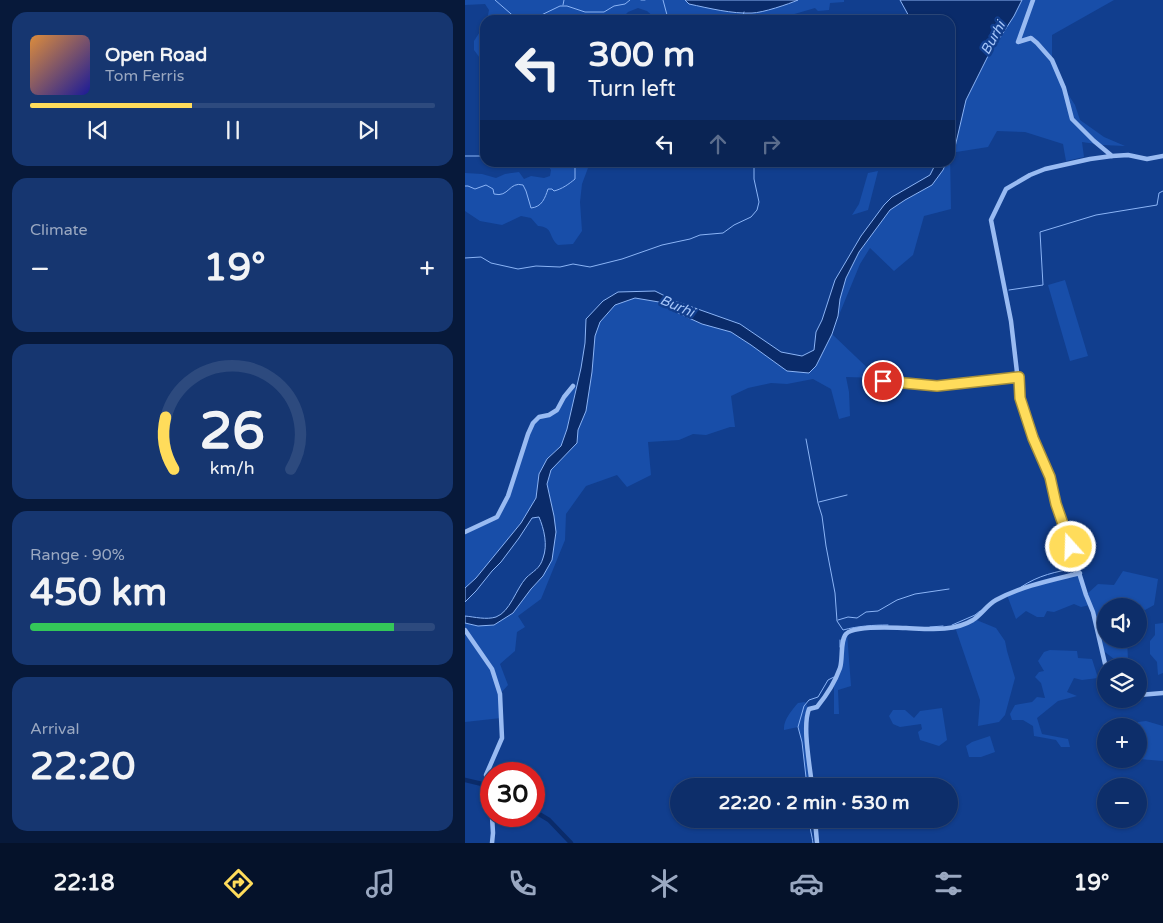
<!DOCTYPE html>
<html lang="en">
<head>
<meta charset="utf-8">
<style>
	:root { --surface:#0d2e6a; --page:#163670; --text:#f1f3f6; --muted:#9aa8c1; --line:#2d4a7e; --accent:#ffdc5b }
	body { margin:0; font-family:"Varela Round",sans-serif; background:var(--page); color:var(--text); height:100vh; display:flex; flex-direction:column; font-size:19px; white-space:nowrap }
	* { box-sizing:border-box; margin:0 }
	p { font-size:16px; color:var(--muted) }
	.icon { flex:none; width:28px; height:28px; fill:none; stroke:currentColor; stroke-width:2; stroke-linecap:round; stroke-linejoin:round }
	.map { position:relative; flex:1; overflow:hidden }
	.details { display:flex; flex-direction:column; gap:12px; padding:12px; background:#07193a; width:465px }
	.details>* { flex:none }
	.top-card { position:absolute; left:15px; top:15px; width:475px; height:152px; border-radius:15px; box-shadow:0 1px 4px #0004,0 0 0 1px var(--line); background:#0d2e6a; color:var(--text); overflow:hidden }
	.tools { position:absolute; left:632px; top:598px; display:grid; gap:10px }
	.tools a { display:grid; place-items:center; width:50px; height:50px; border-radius:50%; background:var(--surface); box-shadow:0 1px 4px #0004,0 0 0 1px var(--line); font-size:25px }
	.speed { position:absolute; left:15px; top:762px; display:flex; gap:10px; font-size:25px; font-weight:700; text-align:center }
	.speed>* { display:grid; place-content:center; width:65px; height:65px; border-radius:50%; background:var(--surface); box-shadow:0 1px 4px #0004,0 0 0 1px var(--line); line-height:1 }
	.speed .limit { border:8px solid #d22; background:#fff; color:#111 }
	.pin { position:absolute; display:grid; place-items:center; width:42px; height:42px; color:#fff; margin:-21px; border:2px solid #fff; border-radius:50%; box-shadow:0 1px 5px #0007 }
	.me { position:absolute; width:55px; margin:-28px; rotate:340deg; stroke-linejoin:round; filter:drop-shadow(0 0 4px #0008) }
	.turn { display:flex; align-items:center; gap:18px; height:105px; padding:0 25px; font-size:22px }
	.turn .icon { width:65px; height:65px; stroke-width:2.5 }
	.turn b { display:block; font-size:35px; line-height:42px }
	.lanes { display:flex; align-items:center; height:48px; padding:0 25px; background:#0003; justify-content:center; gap:25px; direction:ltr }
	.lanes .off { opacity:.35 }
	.big { font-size:38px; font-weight:800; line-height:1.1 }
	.details .widget { flex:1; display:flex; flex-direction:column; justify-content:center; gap:8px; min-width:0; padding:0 18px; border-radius:15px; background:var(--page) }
	.details .dial { align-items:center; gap:0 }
	.dial svg { height:130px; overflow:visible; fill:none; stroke:var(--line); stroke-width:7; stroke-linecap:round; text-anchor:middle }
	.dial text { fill:var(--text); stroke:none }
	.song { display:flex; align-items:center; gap:15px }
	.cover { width:60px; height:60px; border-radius:8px; background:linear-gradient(135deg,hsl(30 70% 55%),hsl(240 70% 35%)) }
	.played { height:5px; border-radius:2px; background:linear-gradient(90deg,var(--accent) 40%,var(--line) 40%) }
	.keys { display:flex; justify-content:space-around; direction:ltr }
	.heat { display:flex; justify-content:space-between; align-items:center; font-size:28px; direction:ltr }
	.charge { height:8px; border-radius:4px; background:linear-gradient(90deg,#34c759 90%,var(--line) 0) }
	.trip { position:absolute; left:205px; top:778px; width:288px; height:50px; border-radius:25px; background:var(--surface); box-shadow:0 1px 4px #0004,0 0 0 1px var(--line); font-weight:800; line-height:50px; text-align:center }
	.tab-bar { display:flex; height:80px; justify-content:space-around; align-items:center; background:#05122a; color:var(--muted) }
	.tab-bar .icon { width:35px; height:35px }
	.tab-bar .selected { color:var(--accent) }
	.tab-bar b { font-size:22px; color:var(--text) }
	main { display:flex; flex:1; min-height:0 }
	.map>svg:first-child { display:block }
	.green { fill:#184ea9 }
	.water { fill:#0a2b6a; stroke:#8bb4f6 }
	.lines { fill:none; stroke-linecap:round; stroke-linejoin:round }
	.stream { stroke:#8bb4f6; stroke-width:1 }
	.canal { stroke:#0a2b6a; stroke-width:4.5 }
	.street { stroke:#99bbf2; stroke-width:4.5 }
	.route-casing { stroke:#a68f3b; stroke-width:12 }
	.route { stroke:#ffdc5b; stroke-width:9 }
	.labels { text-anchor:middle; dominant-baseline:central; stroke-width:5; stroke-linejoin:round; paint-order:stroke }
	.water-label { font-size:14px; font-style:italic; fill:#a5c5f9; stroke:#113e8e }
</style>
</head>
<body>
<main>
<section class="details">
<div class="widget">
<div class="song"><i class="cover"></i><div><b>Open Road</b><p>Tom Ferris</p></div></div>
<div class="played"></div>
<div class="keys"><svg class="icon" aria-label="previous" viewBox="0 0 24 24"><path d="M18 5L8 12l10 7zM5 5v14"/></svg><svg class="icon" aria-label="pause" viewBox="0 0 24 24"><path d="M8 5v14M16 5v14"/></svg><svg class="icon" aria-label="next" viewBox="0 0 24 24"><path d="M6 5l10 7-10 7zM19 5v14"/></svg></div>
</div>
<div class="widget"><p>Climate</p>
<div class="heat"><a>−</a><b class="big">19°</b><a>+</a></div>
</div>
<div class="widget dial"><svg viewBox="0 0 100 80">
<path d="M14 69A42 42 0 1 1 86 69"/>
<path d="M14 69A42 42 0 0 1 9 37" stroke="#ffdc5b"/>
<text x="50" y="56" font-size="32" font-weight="700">26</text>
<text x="50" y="72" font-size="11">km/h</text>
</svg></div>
<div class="widget"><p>Range · 90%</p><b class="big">450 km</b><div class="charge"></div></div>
<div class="widget"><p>Arrival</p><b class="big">22:20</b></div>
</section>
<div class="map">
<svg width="698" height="843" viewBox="0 0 698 843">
	<rect width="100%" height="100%" fill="#113e8e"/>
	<path class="green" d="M0,0H220L224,4L326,3L333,0H379V2L365,3L364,10L353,11L350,8L309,20L259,19L257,14L238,20H192L182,11L173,8L163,12L155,20H136L135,19L132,20H22L24,10L20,4L0,5Z
		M557,0H649L587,35V60L599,88L610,105L615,120L639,137L660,146L638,145L617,142L619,157L601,161L598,144L560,132L532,131L523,147L485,153L486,209L459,216L448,255L429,271L405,248L395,264L374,315L375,299L381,278L394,252L425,210L440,200L467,185L478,170L481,163L485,162V153L490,147L501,100L523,56L549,16Z
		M20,24V65L9,50V41Z
		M83,162L131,163L123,168L117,184L115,202L117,231L108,244L93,245C83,237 89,227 73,226L66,218L56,216L37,225L15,221L0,211V173L17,174L31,178L40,174L54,172L59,179L66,176L79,178L85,176L86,170L82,164Z
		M413,171L403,210L387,215L394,204L403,173Z
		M600,280L623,356L605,361L583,285Z
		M170,298L194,302L213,313L237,324L266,332L286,345L323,371L359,349L367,334L413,378L381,377L384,392L385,416L374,419L366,389L348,379L322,384L306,383L283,388L266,396L270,427H265L241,435L228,434L214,440L183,442L186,475L162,487L152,475L121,486L101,514L100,540L76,599L53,616L60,627L52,632L50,651L35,664L43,685L35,694L36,718L0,722V623L13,626L48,613L66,589L78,576L91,532L89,516L82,484L86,470L112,443L113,430L121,411L127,372L130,336L135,322L150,305Z
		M108,386L111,388L102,429L96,446L82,459L74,474L71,498L56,523L11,578L0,588V532L32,517L38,505L63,434L74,417L92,410Z
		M658,571L693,579L689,605L680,610L674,608V606L660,605L659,606H641V639H662L663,660L649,659L636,649L625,605L616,607L609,604L589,612L582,611L579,617H572L561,611L551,619L542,595L615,573L621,595L633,584L649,585Z
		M509,619L531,628L540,641L542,651L550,678L540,715L534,722L513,726L515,700L490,627Z
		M698,623V673L693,675L692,662L685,654V641L690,635V624Z
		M382,633L386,686L373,690L374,714H369V681L376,666L379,638Z
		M585,650L612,651L613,658L627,659L633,678L617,680L609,678L602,692L612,696L593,701L572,718L577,734L603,739L605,747H596L591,740L569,736L568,726L558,720H547L545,714L550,705L567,702L572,697L580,698L576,683L570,677L574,672L579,671L573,661L579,652Z
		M340,702L344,709L342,715L347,786H342L337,742L333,727L319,730C318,720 327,710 333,703Z
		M477,708L482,740L474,746L455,740L453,732L457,729L456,724L435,727L428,724L424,716L428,710H440L449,718L455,711Z
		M681,721L698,726V761L674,759V726H673V722Z
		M525,736L530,752L516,757H504L501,746L507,742Z"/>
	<path class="water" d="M220,0H333C324,4 297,13 287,13C267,14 243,8 224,4Z
		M435,0H557L549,16L523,56L501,100L490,147L485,153V20H446Z
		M471,163H481L478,170L467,185L440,200L425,210L394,252L381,278L375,299L373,316L367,334L351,366L344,373L322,371L286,345L266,332L237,324L213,313L194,302L170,298L150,305L135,322L130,336L127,372L121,411L113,430L112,443L86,470L82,484L89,516L91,532L87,560L78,576L66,589L48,613L29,625L13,626L0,623V616C10,617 21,620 31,617C45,612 51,589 61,578C68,571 75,569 78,558C83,545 79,529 74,517L67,518L54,538L36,562L27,571L11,591L0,602V588L11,578L56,523L71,498L74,474L82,459L96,446L102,429L116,368L120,343L121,319L138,301L153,292L190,291L210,301L275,324L316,352L337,356L349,350L351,332L357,320L370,280L396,236L419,205L427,197L465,175Z"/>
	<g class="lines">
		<path class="stream" d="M30,0L53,20
			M176,0H180
			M198,0L202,15L206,20
			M98,5L99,0
			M66,20L95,6H102L120,12H139L149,6L160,4L165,0
			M277,20L279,12
			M0,156H20
			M0,186H3L10,189L21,185L28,189L29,194C44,198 44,181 58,185L61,191L66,208C77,207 80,198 83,189H87L89,191C97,189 104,184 110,179V162
			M0,258L16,257L26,263L53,269L71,266L95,267L108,264L125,267L157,259L197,245L225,239L235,235L258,233L269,225L286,217L292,210L294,202L289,179V162
			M544,290L578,285L575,232L631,215L692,205L694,193L698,191
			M341,439L353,503L357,516L361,546L370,593L372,621L378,630C393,626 408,625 423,625
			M354,502L382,495
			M556,587C574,575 590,572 611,568
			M373,620L383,617L392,618L401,612L413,611L432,600L450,594L484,589
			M487,625L510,615L515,611
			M465,627L478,626
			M375,647V640
			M342,786L337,742L333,727L339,706L344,700L353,697L363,680L369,677
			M345,819C344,827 347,835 348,843"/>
		<path class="canal" d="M0,780L17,784
			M69,811L84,820L106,843"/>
		<path class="street" d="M568,0L553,42L566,38L572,43L587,60L599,88L607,119L629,141L647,156
			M418,381L472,386L554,377
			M0,532L32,517L43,496L63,434L68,423L74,417L84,415L92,410L99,397L108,386
			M0,630L27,669L35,694L37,738L21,775L25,795L26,808
			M641,668L628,612L621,595L606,547L591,504L585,477L569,438L555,398L546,321L526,220L541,189L565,175L580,169L625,159L647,156L663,155L682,159L698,156
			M674,695L698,693
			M347,786C345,766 337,726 344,709L352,707C361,696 370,682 375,668C378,659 375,641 381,634C389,625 428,628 441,628C464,629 488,632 508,620C517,614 522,605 531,600C557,586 587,580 615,573
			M350,819L352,843
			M27,843L28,833L27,816"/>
	</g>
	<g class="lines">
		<defs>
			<path id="route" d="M418,381L472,386L554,377L555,398L568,438L585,477L591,504L606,547"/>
		</defs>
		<use href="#route" class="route-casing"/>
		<use href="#route" class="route"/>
	</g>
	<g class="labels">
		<g class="water-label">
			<text transform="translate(528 38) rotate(-61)">Burhi</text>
			<text transform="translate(212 306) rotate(23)">Burhi</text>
		</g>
	</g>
</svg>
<div class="tools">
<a><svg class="icon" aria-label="sound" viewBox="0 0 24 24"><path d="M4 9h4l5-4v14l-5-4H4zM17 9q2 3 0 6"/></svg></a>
<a><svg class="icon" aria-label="layers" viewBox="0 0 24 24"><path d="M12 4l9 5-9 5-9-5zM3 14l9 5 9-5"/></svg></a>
<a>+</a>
<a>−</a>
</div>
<div class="speed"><div class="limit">30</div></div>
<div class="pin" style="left:418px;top:381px;background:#d93025"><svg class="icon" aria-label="arrive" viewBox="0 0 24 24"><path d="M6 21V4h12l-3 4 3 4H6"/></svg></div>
<svg class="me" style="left:606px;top:547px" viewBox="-20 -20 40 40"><circle r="17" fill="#ffdc5b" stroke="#fff" stroke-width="3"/><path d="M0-11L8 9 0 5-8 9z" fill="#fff"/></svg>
<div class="trip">22:20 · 2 min · 530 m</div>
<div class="top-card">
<div class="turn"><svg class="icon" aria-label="left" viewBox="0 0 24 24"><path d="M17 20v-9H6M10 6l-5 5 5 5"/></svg><div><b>300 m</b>Turn left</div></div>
<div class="lanes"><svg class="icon" aria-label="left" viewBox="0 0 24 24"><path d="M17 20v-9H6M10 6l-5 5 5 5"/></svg><svg class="icon off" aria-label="ahead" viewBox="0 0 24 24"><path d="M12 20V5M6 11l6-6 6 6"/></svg><svg class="icon off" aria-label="right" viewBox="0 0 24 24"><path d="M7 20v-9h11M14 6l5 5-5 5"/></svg></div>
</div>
</div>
</main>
<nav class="tab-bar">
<b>22:18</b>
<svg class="icon selected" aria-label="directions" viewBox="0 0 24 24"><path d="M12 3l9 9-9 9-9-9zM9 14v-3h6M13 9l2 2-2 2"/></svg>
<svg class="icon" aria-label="music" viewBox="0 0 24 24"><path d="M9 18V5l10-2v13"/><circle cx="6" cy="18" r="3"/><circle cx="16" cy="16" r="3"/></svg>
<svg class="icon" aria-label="phone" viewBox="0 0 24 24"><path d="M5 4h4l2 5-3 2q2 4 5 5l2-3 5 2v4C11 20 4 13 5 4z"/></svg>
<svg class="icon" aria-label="climate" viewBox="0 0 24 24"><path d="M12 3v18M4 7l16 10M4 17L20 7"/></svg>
<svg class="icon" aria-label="car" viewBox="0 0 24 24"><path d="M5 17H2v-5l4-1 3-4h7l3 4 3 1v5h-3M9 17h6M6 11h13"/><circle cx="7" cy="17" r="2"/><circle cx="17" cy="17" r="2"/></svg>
<svg class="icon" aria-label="filters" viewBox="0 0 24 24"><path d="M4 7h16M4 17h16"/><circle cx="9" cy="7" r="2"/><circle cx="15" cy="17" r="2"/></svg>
<b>19°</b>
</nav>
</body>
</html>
